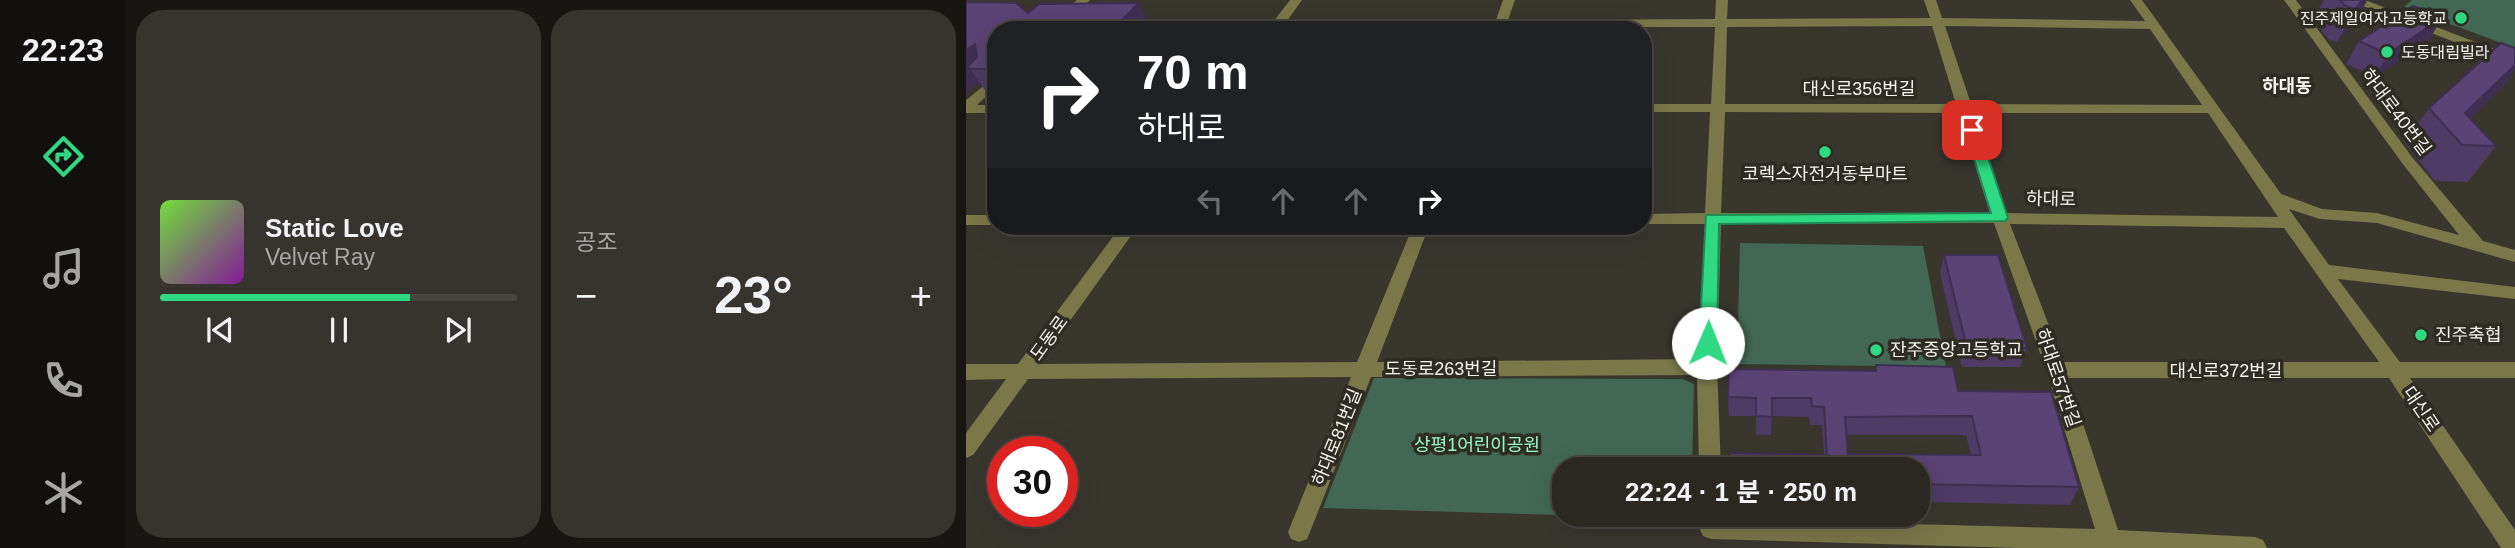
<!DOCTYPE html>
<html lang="ko">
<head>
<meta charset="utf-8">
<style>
	:root { --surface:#2b2822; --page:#37342f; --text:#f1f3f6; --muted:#a6a6a5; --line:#474440; --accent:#2fd883 }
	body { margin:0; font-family:Arial,"Noto Sans KR",sans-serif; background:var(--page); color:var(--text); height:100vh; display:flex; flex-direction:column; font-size:26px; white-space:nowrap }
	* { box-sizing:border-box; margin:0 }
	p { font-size:23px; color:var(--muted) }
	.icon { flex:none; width:38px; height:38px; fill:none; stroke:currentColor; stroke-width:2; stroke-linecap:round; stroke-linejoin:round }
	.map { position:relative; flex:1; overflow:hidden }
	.details { display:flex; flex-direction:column; gap:10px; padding:10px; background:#181613; width:840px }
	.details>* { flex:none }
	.banner { position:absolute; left:21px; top:21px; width:665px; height:214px; border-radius:28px; box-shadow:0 7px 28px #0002,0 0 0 2px var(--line); background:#202124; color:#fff; overflow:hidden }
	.speed { position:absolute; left:21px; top:436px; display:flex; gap:14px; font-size:35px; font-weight:700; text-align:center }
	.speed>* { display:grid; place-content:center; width:91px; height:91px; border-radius:50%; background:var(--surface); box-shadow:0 7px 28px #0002,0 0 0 2px var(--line); line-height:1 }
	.speed .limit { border:10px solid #d22; background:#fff; color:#111 }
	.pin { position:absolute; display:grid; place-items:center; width:60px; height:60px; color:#fff; margin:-30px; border-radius:14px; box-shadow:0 4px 10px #0006 }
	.me { position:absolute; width:77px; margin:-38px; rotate:1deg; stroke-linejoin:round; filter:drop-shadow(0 0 5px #0008) }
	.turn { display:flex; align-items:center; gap:24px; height:147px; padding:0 35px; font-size:32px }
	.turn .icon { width:91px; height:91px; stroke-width:2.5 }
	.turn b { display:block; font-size:49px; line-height:60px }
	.lanes { display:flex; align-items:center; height:66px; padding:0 35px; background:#0003; justify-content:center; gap:35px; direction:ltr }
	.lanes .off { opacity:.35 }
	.big { font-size:52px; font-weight:700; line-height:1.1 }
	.details .card { flex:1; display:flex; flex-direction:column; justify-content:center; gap:10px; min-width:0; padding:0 24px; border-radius:28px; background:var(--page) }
	.song { display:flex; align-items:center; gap:21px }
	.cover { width:84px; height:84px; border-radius:10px; background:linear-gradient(135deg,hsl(100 70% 55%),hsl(290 70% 35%)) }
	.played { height:7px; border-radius:4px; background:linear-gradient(90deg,var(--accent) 70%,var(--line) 70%) }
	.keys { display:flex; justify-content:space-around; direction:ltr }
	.heat { display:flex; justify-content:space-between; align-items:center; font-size:38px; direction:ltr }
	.details .tiles { flex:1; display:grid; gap:10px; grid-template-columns:repeat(2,1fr) }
	.trip { position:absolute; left:586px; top:457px; width:378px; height:70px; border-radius:28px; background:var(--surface); box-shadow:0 7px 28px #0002,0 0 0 2px var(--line); font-weight:700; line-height:70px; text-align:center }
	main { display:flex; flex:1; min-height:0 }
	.dock { display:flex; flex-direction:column; width:126px; justify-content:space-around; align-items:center; background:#11100e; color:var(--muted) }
	.dock .icon { width:49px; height:49px }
	.dock .on { color:var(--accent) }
	.dock b { font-size:32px; color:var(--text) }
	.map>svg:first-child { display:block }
	.green { fill:#436755 }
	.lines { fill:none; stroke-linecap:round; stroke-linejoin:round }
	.minor { fill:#7a7749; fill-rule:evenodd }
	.wall { fill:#4d3a65; fill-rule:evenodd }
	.shaded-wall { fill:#3f2f52 }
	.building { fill:#5a4375; stroke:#3f2f52; stroke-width:2; fill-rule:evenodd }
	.route { fill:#2fd883; stroke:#1f8c55; stroke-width:2 }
	.poi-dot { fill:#2fd883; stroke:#2f2c24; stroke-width:2.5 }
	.labels { text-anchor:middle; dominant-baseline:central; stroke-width:7; stroke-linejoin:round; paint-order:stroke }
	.far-poi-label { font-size:16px; fill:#f3f2ec; stroke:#2f2c24; text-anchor:end }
	.far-quarter-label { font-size:18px; font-weight:bold; fill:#f3f2ec; stroke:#2f2c24 }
	.street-label { font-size:18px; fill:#f3f2ec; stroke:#2f2c24 }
	.poi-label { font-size:18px; fill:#f3f2ec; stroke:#2f2c24; text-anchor:start }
	.park-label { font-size:18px; fill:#96f7c8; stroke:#2f2c24 }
</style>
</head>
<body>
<main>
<nav class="dock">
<b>22:23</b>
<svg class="icon on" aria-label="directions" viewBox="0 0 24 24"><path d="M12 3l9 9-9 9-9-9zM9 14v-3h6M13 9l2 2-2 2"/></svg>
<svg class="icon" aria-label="music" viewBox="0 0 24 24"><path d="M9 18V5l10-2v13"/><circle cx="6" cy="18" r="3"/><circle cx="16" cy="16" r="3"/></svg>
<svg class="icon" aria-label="phone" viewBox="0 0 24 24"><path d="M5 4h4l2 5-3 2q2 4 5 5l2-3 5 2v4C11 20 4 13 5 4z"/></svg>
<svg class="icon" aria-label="climate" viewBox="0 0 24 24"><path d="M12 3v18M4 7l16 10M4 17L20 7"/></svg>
</nav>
<section class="details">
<div class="tiles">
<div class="card">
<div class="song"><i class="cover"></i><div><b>Static Love</b><p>Velvet Ray</p></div></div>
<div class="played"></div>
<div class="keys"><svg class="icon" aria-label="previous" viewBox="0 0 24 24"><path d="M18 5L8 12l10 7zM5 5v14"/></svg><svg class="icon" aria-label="pause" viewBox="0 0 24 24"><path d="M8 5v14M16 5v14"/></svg><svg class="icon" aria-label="next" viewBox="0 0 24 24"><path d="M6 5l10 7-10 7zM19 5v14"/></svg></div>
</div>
<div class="card"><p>공조</p>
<div class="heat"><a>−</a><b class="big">23°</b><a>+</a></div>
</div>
</div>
</section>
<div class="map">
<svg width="1549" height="548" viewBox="0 0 1549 548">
	<rect width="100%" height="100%" fill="#39362e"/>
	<path class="green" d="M1446,0H1549V48L1438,7Z
		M774,243L957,246L980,367L771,364Z
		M408,378L717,379L728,384L726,469H598V514H725V519L357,508Z"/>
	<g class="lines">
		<path class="minor" d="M111,0H124L92,30H78Z
			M324,0H336L321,21L530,20L537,0H549L542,20L749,19L750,0H762L761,19L964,18L958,0H970L976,18L1179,21L1164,0H1176L1315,194L1356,209L1411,213L1493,235L1436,163L1318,0H1330L1446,157L1517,241L1549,250V262L1411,223L1354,219L1323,209L1363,265L1549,287V299L1372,279L1434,362H1549V378H1444L1549,530V548H1535L1423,378H1102L1152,530L1289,537L1297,540L1301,548H1052L745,539L737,536L734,529V514H756V519L1129,529L1080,370L1028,223L755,224L751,367L755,469H733L731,375L405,377L344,532L341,539L333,542L325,539L322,532L385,377L62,379L7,455L0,458V433L40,379L0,380V364H52L155,226H172L73,364L391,362L447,226H463L411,362L732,359L739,224H677V214L739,213L744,112H677V104H745L749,27H539L538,30H526L527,27L162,29L156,25L162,21H308ZM966,26L990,104H759L761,27ZM979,26L1184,29L1236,105L1005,104ZM759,112L993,113L1024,213H755ZM1007,113H1242L1312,217L1040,213ZM1044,224L1318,228L1413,362H1097Z
			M1382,0H1399L1549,57V66Z
			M30,76V87L11,105H30V113H0V100Z
			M0,215H30V225H0Z"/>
	</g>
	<path class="wall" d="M1358,0H1401L1394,14L1371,42L1362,39L1355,30L1364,12L1353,9Z
		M0,2L62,13L173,3L30,30V99H26L15,85L13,86L11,83L0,93Z
		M1463,40L1409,77L1380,64L1393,41Z
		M1549,48V70L1537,87L1504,119L1530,146L1502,182L1469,181L1439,143L1463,108Z
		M978,255L1061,348L1054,367H996L974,274Z
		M910,365L992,391L1113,487L1104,505L952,502V469L858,455L856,425H844L843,417L806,416L805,435H790V416H763L762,397L909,371ZM880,435H1000L1005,455L882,454Z"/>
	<path class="shaded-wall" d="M1395,0H1401L1394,14L1371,42Z
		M173,3L187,30H146Z
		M1477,17L1463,40L1409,77L1422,54Z
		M9,44L27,69L2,66L15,85L13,86L0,67V50Z
		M1549,65V70L1537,87L1487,135L1499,113Z
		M0,68L11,83L0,93Z"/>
	<path class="building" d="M1374,0H1396L1389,9L1379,6Z
		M0,2L50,3L62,13L73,4L173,3L146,30H30V69H4L2,66L11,57L9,44L0,50Z
		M1447,6L1477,17L1422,54L1393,41Z
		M1535,43L1549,48V65L1499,113L1530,146L1496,145L1463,108Z
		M978,255H1032L1061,348H1001Z
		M910,365L987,367L992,391L1085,392L1113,487L952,484V469H764V453L861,455L858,407L846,406L845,398H806V417L790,416V398L762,397L763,369L910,371ZM1006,416L1015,455L882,454L879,417Z"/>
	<path class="route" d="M1006,126L1013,130L1042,218L1039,221L753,224L751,343L748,347H736L733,343L740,215L1025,213L999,130Z"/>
	<g class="poi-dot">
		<circle cx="1495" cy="18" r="7"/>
		<circle cx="1421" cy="52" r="7"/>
		<circle cx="859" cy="152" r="7"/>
		<circle cx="1455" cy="335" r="7"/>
		<circle cx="910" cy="350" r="7"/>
	</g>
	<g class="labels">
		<g class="far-poi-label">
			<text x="1481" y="18">진주제일여자고등학교</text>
			<text x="1435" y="52" text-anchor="start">도동대림빌라</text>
		</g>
		<g class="far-quarter-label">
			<text x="1321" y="86">하대동</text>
		</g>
		<g class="street-label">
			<text x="893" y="89">대신로356번길</text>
			<text transform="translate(1430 112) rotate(53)">하대로40번길</text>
			<text transform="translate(1085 199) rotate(1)">하대로</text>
			<text transform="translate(83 338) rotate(-54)">도동로</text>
			<text x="475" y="369">도동로263번길</text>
			<text x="1260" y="371">대신로372번길</text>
			<text transform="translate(1092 378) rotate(71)">하대로57번길</text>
			<text transform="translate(1455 409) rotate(56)">대신로</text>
			<text transform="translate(371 437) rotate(-68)">하대로81번길</text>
		</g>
		<g class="poi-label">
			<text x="859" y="174" text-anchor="middle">코렉스자전거동부마트</text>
			<text x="1469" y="335">진주축협</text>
			<text x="924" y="350">잔주중앙고등학교</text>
		</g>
		<g class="park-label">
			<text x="511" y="445">상평1어린이공원</text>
		</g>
	</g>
</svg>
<div class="speed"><div class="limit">30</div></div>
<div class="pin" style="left:1006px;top:130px;background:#d93025"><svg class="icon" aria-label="arrive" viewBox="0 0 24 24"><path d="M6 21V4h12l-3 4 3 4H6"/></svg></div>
<svg class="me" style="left:742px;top:343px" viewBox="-20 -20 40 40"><circle r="19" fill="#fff"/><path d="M0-13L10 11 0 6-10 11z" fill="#2fd883"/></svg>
<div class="trip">22:24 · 1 분 · 250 m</div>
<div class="banner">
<div class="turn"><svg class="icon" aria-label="right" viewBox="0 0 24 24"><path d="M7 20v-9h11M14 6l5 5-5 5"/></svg><div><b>70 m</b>하대로</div></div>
<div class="lanes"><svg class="icon off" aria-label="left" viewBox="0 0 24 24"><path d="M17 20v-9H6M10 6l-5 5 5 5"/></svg><svg class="icon off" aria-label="ahead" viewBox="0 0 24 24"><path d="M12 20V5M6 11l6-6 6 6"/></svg><svg class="icon off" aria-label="ahead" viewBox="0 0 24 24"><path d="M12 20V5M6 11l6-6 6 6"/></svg><svg class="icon" aria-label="right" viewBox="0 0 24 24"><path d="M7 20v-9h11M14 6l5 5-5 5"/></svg></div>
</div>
</div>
</main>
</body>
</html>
